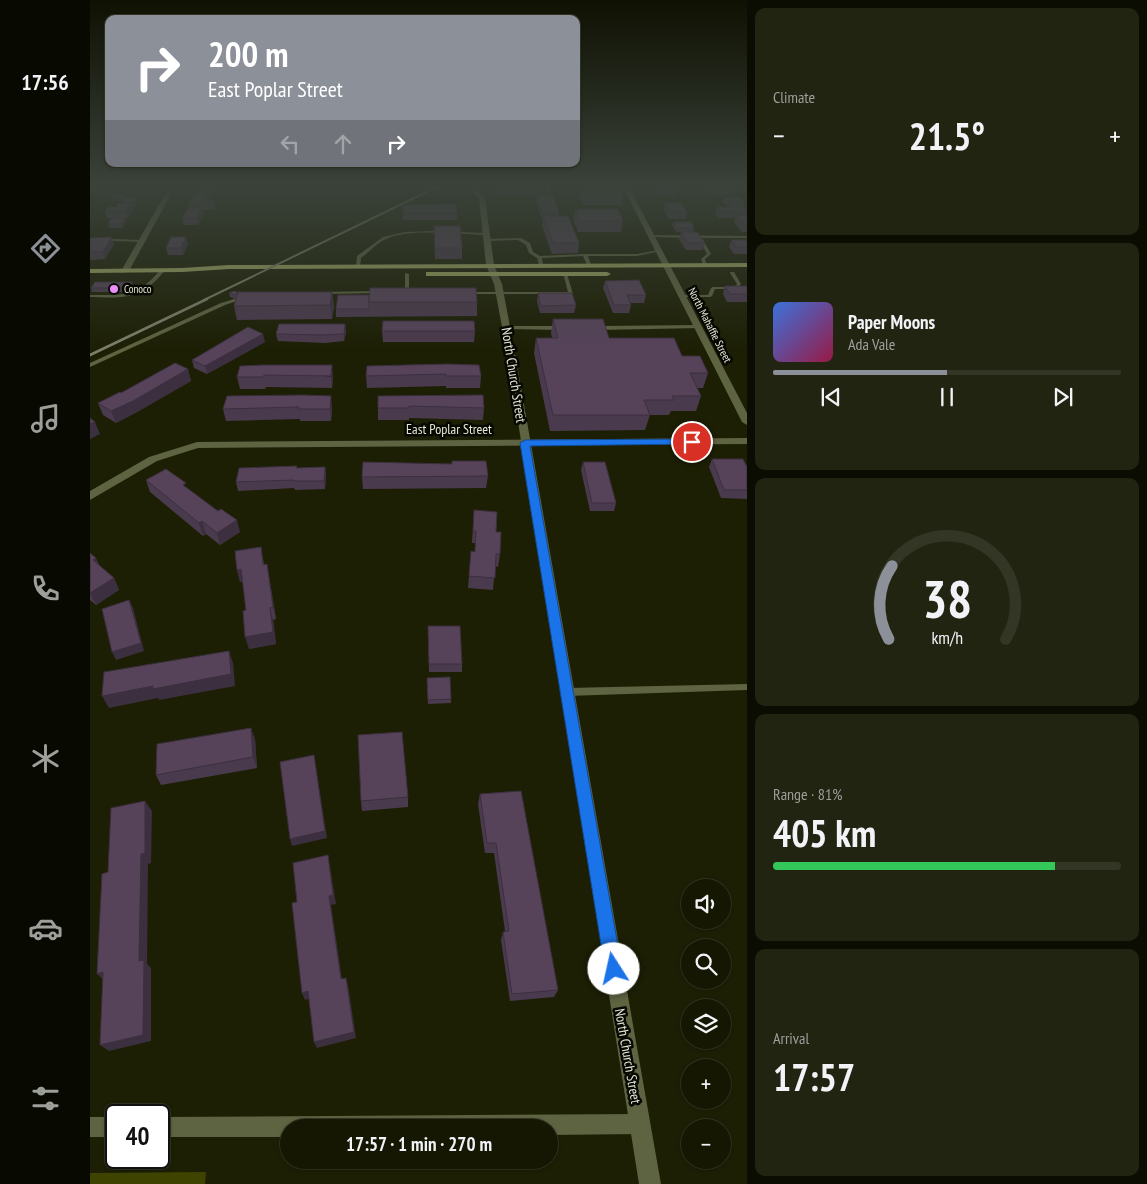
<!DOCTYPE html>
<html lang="en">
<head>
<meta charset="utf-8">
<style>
	:root { --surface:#151703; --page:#222412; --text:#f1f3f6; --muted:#9d9f9a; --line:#343625; --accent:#8c9099 }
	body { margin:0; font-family:"PT Sans Narrow",sans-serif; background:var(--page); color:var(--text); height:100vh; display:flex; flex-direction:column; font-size:19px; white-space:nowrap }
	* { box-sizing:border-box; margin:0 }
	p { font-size:16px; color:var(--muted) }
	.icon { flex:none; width:28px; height:28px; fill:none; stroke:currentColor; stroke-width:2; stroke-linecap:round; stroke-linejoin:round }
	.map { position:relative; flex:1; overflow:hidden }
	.drawer { display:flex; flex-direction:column; gap:8px; padding:8px; background:#0c0d02; width:400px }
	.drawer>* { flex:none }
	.hud { position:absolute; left:15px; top:15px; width:475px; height:152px; border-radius:10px; box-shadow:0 1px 4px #0004,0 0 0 1px var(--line); background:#8c9099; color:#fff; overflow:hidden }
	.controls { position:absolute; left:591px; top:879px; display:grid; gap:10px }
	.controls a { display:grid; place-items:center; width:50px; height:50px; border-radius:50%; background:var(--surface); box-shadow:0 1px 4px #0004,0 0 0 1px var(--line); font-size:25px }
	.speed { position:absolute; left:15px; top:1104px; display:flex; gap:10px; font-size:25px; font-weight:700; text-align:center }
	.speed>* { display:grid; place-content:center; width:65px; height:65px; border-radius:50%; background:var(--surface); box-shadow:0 1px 4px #0004,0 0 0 1px var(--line); line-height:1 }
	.speed .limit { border:2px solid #111; border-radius:8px; background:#fff; color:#111 }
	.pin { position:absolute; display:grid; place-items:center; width:42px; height:42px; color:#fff; margin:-21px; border:2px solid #fff; border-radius:50%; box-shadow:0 1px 5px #0007 }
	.me { position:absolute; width:55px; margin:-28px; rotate:350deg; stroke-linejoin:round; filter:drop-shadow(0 0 4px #0008) }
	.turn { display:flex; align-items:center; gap:18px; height:105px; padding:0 20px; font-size:22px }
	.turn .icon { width:65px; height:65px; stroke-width:2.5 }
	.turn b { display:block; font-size:35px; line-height:42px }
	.lanes { display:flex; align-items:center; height:48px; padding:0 20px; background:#0003; justify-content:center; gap:25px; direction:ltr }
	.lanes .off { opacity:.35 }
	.big { font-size:38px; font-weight:700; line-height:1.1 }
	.drawer .card { flex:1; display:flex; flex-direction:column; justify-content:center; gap:8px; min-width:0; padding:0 18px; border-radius:10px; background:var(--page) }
	.drawer .dial { align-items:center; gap:0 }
	.dial svg { height:130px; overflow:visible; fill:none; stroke:var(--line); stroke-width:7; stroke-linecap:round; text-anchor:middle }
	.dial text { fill:var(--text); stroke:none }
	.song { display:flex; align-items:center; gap:15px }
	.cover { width:60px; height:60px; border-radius:8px; background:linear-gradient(135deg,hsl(220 70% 55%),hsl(340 70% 35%)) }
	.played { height:5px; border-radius:2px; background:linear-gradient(90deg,var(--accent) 50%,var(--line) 50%) }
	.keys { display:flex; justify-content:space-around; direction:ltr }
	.heat { display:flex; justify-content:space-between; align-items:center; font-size:28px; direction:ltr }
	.charge { height:8px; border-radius:4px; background:linear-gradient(90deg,#34c759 81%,var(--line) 0) }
	.trip { position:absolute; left:190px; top:1119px; width:278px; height:50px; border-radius:25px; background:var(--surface); box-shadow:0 1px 4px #0004,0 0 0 1px var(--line); font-weight:700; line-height:50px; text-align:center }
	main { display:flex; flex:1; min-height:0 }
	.dock { display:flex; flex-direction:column; width:90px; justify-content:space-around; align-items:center; background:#080901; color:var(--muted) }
	.dock .icon { width:35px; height:35px }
	.dock .current { color:var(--accent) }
	.dock b { font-size:22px; color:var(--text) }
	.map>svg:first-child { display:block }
	.green { fill:#3e4400 }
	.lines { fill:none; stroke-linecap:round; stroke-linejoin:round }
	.service { fill:#5e6341; fill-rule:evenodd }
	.minor { fill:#5e6341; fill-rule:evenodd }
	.tertiary { fill:#5e6341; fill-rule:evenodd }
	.primary { fill:#a0aa61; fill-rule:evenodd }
	.rail-far1 { stroke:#7c7f69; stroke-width:2 }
	.rail { stroke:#7c7f69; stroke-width:2.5 }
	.wall { fill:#4a3a4d }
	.shaded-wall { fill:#3c2f3f }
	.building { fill:#56435a; stroke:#3c2f3f }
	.route { fill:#1a73e8; stroke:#114b97 }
	.poi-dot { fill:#ea8dfd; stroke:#070801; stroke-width:2 }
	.labels { text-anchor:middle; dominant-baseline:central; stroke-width:5; stroke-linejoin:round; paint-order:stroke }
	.far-poi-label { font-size:11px; fill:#e4e7d6; stroke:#070801; text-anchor:start }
	.far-street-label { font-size:11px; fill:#e4e7d6; stroke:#070801 }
	.street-label { font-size:14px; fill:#e4e7d6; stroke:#070801 }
</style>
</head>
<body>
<main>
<nav class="dock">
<b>17:56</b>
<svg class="icon current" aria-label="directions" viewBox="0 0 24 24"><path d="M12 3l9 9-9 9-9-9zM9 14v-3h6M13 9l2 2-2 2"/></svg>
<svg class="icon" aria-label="music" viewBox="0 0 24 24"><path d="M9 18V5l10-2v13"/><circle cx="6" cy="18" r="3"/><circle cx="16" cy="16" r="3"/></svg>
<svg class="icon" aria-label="phone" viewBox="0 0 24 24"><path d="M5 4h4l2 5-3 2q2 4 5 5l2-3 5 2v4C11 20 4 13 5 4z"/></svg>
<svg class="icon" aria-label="climate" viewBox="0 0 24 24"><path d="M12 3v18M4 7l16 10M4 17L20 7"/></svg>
<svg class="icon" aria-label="car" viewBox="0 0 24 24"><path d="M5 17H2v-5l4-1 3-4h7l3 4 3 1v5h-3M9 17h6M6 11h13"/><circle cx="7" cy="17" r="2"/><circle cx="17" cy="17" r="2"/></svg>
<svg class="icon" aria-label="filters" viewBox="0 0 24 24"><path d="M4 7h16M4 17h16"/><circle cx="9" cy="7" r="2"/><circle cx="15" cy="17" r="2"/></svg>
</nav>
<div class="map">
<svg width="657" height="1184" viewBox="0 0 657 1184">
	<rect width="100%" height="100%" fill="#1c1f04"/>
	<path class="green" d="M116,1172L115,1184H0V1173Z"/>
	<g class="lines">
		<path class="service" d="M388,185H392L386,192H384Z
			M458,185H462L459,193L457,194L455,193Z
			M344,231L396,233L398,234L396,235C370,234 319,228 296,239C287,243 279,252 271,258L270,267L266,266L267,256L293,237L315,232Z
			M561,235L657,236V238H612L621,254L615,259L617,265L615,266L613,265L611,259L617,254L608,238L560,237V235Z
			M0,238L52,240L54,241L52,242L0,240Z
			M431,238L440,243L443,252L450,256L495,254H547L569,250L571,251L547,256H498L501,265L499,266L497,265L493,256L452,258L453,265L451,266L449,265L447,258L439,253L436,245L428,240L397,241L395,240L397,239Z
			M71,269L75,270C52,300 35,298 0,297V295C34,295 48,297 71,269Z
			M640,272H644L651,284L647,289H625L622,296L620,297H592L590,296L592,295H618L621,288L623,287H644L647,284L640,273Z
			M315,273L319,274V292L317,293L315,292Z
			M473,273L477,274L483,294H377L375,293L377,292H478Z
			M290,291V293H288L232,294L230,293L232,292Z
			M154,296H156V298L135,305L0,367V363L131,303Z
			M608,325L611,327L610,328L508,330L505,328L508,326Z
			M416,326H471L474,328L471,330L414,329L413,328Z
			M657,684V690L477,696L474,694L473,692L474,690L477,688Z"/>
		<path class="minor" d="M532,185H538L657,413V425L652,422Z
			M650,185H656L657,192Z
			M385,189L395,198L404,265L400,267L396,265L389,198L382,191Z
			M77,194L80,196L39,271L32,273L31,271L74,196Z
			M657,438V444L108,448L67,461L0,500V491L59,457L107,442Z
			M550,1114L557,1117L560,1124L557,1131L550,1134L459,1135V1128H199V1137H69V1117Z
			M0,1117H26V1137H0Z"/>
		<path class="tertiary" d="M397,263H403L412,284L426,359L571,1184H549L418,359L404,284L396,265Z"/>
		<path class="primary" d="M657,263V267L139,269L92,272L0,273V269L92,268L139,265Z
			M336,272H517L521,274L517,276H336Z"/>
		<path class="rail-far1" d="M114,300L351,185"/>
		<path class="rail" d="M0,355L117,299"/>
	</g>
	<path class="wall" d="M259,185H272V187H260Z
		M406,185H451L450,194L469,212V216L489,243L488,253L462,254L452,226L453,220H452L446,201L447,196H408Z
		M617,185H640L643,188L641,195H624L617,186Z
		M130,188L127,193H109L108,189Z
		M565,188L587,193L586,196H568L565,191Z
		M491,190L533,198L532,205H493L490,197Z
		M22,198H35L48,201L44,207H42L43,210L38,218H35L36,221L32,228H19L18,224L22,218H17L15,211L26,207L32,201H23Z
		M633,198L655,203L654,207L657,211V232H652L644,222L645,218H628L625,214L627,207H637L632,201Z
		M121,200H124L126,207L124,210H113L114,214L108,225H94L92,218L100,207L99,203Z
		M575,203L597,212L596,219H579L574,210Z
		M313,205L367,213V220H313Z
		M485,209L533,221L531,232H488L483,219Z
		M583,222L604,228L603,232H586L582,225Z
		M344,226L372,248V259H345Z
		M591,232L615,243L613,250H596L589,239Z
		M0,238L24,244L15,259L0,260Z
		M641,240H657V254H644L639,247Z
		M98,244L93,255H78L76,248Z
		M515,281L556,295L554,303H540L541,305L539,313H523L513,288Z
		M42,282L43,286L39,292H2L1,288Z
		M635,286H657V302H637L633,294Z
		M242,292L244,306L242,319L147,320L144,306L146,299L140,297L139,293Z
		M448,293L486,305L484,313H450L447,301Z
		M248,295L387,302V316L246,317V309Z
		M463,319L519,338L592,356L618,373L613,388H607L611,396L606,411H581L579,415H560L555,430L460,431L444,353L446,338H462L461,333Z
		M255,324L256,332L254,341L235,343L188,341L186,334Z
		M292,331H385L384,342H293Z
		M175,342L117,374L104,368L102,360Z
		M389,365L391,376L390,388H356V386L277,388L276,376Z
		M150,366L243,377L242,388L176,387L175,389H150L147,377Z
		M98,369L101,381L47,412L26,423L13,415L8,403Z
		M137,396L242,408L241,421H210V419L136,421L133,409Z
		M288,396L394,408L393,420L319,418V420H288Z
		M622,459L657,467V499L631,498L619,467Z
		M493,462L526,503L524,511H500L491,470Z
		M207,466V468L235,467L236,475L235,489L205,490L204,488L148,491L146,482Z
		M398,476L396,488L273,489L272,477Z
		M56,480L98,489L150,532L130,545L116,534L113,536L60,492Z
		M384,510L406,532L410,554L408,567L405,566L403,590L378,588L381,551L385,552V543H382Z
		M171,547L174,564H177L179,576L186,619L183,620L186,644L159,649L153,581L150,582L147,570Z
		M0,553L9,565L24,578L29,590L6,605L0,600Z
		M338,626L372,664V672H339Z
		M337,678L361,699V703L338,704Z
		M165,739L167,768L71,785L66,775Z
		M390,794L468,990L464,997L420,1001L411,940L413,932L415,931L404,853H395L388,804Z
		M318,797V807L272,811L271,801Z"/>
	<path class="shaded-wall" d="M129,185L130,188L127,193L126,190Z
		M34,194L35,197L34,201H23L22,198Z
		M119,194L121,200H115Z
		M47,198L48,201L44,207L43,203Z
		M124,200L126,207L124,210L123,203Z
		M41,203L43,210L38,218L36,211Z
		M112,207L114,214L108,225L106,218Z
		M35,218L36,221L32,228L31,224Z
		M22,237L24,244L15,259L13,252Z
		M96,237L98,244L93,255L91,248Z
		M42,282L43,286L39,292L38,288Z
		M242,292L244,306L242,319L240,305Z
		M255,324L256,332L254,341V334Z
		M173,334L175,342L117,374L115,366Z
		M242,365L243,377L242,388L241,376Z
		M98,369L101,381L47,412L26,423L21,411Z
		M241,396L242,408L241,421L240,409Z
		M5,422L10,434L0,439V424Z
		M235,467L236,475L235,489L234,481Z
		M147,520L150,532L130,545L127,533Z
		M112,521L116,534L113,536L109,523Z
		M6,558L12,570L3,560Z
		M177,564L179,576L186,619L183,607Z
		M151,569L154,581L150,582L147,570Z
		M24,578L29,590L6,605L0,593Z
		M39,600L43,608L54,651L26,660L22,652Z
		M180,608L183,620L186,644L159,649L155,637Z
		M139,651L143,663L145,686L69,700L68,698L19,708L12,696Z
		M161,728L165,739L167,768L163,757Z
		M224,755L237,838L202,846L200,839Z
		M55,801L62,811L61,863L58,864L57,964L61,968V1041L19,1051L10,1045L49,961L51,854Z
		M238,855L246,904L241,905L253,986L251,979L239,896Z
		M13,972L15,981L7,974Z
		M256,978L258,985L266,1038L227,1048L224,1042Z
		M218,991L221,998L215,1000L212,993Z"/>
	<path class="building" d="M111,185H129L126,190L108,189Z
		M409,185H451V186H409Z
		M623,185H640L643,188H626Z
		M565,188H583L587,193H569Z
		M491,190H529L533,198H494Z
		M105,193L119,194L115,200H124L123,203H99Z
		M34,194V197L22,198L23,195Z
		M447,194H463L469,212L453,213Z
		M35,198H47L43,203H31Z
		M633,198H651L655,203H637Z
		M29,203H41L36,211H15L18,207H26Z
		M575,203H591L597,212H581Z
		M638,203H651L657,211H630L627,207H641Z
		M366,204L367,213H313V205Z
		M99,207H112L106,218H92Z
		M485,209H528L533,221H489Z
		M646,215H657V225H654Z
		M453,216H478L489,243H463Z
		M22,218H35L31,224H18Z
		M583,222H601L604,228H587Z
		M344,226H370L372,248H345Z
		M591,232H607L615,243H598Z
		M22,237L13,252H0V238Z
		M81,237H96L91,248H76Z
		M641,240H657V247H646Z
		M549,280L556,295H537L541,305H524L515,281Z
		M5,282H42L38,288H1Z
		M635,286H657V294H640Z
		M280,288H386L387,302H279Z
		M144,291L149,293L144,295L139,293Z
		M148,292H242L240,305L144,306Z
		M448,293H482L486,305L451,306Z
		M248,295H279V309H246Z
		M463,319H513L519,338H584L592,356H610L618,373H600L611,396H582L584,400H554L560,415H463L446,338H468Z
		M293,321H384L385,331H292Z
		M189,324H255L254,334L234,335L186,334Z
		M158,327L173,334L115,366L102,360Z
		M85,363L98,369L43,401L21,411L8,403L30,392L31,393Z
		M357,364L389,365L391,376H356V374L276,376L277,366Z
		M174,365H242L241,376L174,375L173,377H147L150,366Z
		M213,395L241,396L240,409H208L209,407L133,409L137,396Z
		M393,395L394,408L319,406V408H288V396Z
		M0,418L5,422L0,424Z
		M622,459H653L657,467V490H634Z
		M362,461H396L398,476L272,477L273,462L362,464Z
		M493,462H515L526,503H502Z
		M207,466L206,468L235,467L234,481H203L204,480L146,482L149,468Z
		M76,469L96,483L93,485L128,511L131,509L147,520L127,533L112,521L109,523L56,480Z
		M384,510L407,512L406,532H411L410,554H406L405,578L379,576L381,551L385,552L386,531H383Z
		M171,547L173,565L177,564L183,607L180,608L183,632L155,637L153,611L156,610L151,569L147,570L145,551Z
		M0,553L6,558L3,560L24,578L0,593Z
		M39,600L51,643L22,652L12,609Z
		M338,626H370L372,664H339Z
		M139,651L141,674L63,689V686L12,696L14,672Z
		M360,677L361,699L338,700L337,678Z
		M161,728L163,757L66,775L67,744Z
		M312,732L318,797L271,801L268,735Z
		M224,755L235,831L200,839L190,762Z
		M431,791L468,990L422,994L413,932L419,931L406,843H397L390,794Z
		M55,801V853L51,854L49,961L54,960L53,1035L10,1045L13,972L7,974L12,874L18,872L21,808Z
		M238,855L243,895L239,896L251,979L256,978L264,1032L224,1042L218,991L212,993L202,903L207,902L203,863Z"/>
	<linearGradient id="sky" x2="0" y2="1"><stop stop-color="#0f1102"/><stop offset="0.53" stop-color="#3a423a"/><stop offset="1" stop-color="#3a423a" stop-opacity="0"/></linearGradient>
	<rect width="657" height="350" fill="url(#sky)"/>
	<path class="route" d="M602,439L605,440V444L440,446L532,969L529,975L524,977L518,975L515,969L430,443L435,440Z"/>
	<circle class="poi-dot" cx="24" cy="289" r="5"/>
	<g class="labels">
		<g class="far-poi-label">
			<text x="34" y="289">Conoco</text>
		</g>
		<g class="far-street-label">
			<text transform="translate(620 325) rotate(63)">North Mahaffie Street</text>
		</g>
		<g class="street-label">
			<text transform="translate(424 375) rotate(81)">North Church Street</text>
			<text x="359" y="429">East Poplar Street</text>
			<text transform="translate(538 1056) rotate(80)">North Church Street</text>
		</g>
	</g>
</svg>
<div class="controls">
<a><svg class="icon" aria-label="sound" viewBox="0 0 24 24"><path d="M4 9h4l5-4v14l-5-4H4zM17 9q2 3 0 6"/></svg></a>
<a><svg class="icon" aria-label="search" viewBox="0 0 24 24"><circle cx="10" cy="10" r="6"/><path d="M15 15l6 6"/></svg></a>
<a><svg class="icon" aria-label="layers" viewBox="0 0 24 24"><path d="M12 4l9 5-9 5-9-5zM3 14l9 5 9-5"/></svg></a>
<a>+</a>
<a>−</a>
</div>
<div class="speed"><div class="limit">40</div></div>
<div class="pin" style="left:602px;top:442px;background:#d93025"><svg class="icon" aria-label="arrive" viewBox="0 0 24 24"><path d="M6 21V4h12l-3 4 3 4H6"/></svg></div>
<svg class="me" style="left:524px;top:969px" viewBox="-20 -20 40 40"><circle r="19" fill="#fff"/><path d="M0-13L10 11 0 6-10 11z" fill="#1a73e8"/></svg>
<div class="trip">17:57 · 1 min · 270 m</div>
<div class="hud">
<div class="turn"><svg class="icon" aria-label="right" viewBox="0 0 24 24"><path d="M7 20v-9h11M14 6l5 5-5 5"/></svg><div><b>200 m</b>East Poplar Street</div></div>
<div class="lanes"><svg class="icon off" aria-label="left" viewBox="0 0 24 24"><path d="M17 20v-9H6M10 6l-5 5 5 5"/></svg><svg class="icon off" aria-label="ahead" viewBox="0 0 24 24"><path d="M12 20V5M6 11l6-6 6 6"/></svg><svg class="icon" aria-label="right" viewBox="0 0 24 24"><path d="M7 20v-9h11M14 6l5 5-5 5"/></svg></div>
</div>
</div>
<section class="drawer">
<div class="card"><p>Climate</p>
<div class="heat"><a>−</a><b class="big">21.5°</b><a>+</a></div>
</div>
<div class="card">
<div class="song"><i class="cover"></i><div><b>Paper Moons</b><p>Ada Vale</p></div></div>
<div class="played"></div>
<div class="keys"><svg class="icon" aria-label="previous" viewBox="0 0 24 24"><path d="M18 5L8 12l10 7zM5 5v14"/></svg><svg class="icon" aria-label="pause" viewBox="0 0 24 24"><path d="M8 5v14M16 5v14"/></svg><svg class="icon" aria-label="next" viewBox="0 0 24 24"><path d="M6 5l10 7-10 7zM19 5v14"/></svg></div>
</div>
<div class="card dial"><svg viewBox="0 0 100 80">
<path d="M14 69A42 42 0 1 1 86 69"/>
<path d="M14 69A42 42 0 0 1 16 24" stroke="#8c9099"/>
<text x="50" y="56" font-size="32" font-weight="700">38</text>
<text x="50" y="72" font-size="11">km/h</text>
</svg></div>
<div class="card"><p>Range · 81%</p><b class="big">405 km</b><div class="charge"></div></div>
<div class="card"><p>Arrival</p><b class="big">17:57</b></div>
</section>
</main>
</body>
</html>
